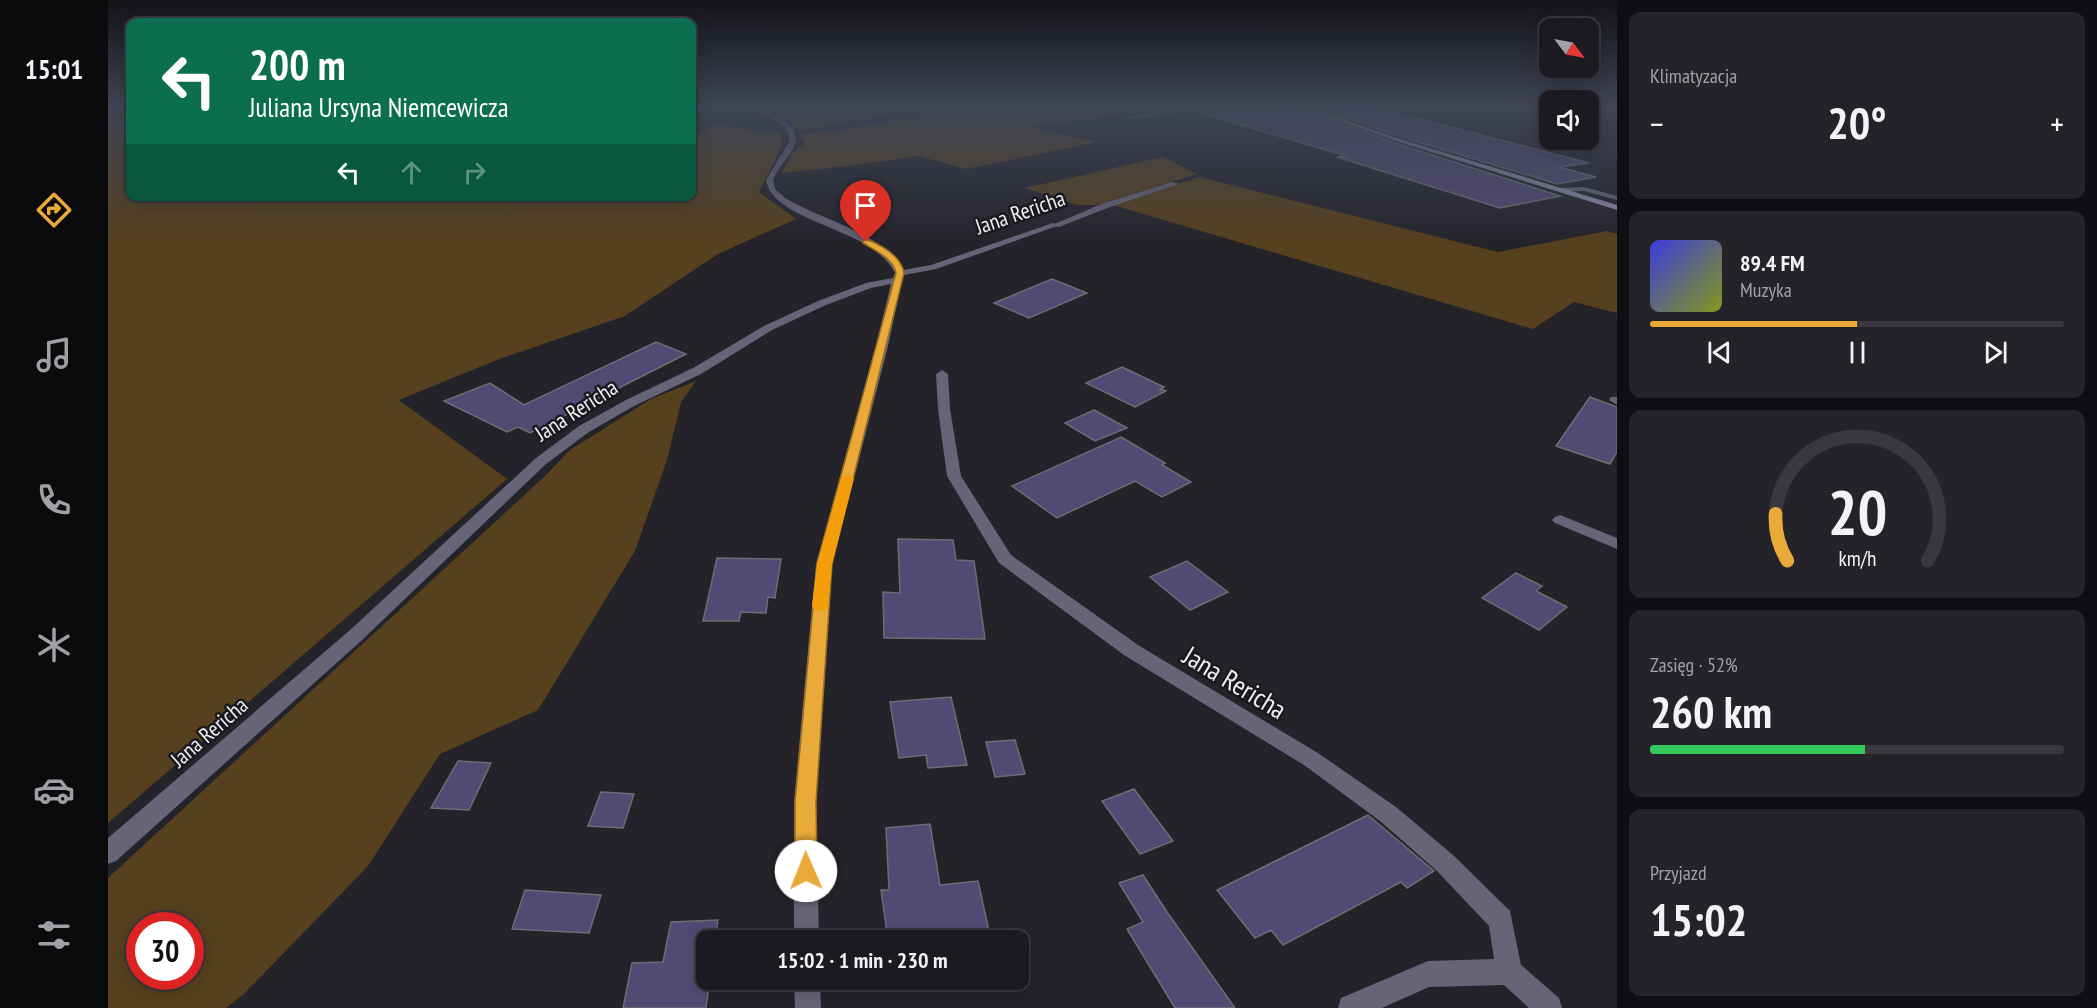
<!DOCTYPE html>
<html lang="pl">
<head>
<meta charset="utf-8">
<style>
	:root { --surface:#1b1a20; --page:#242329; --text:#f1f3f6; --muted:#a0a1a5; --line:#39383e; --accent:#eaaa39 }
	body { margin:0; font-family:"PT Sans Narrow",sans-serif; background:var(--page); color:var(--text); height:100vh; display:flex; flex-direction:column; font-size:22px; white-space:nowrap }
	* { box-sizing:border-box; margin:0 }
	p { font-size:20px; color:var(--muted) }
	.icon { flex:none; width:33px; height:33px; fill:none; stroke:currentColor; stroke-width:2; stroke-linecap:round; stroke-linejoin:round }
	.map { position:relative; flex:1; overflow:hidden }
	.details { display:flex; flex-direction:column; gap:12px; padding:12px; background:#0f0e12; width:480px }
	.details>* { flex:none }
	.hud { position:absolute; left:18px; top:18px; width:570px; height:183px; border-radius:12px; box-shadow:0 3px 15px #0003,0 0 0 2px var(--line); background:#0b6e4f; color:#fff; overflow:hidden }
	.needle { width:39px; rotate:122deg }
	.controls { position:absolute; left:1431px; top:18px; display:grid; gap:12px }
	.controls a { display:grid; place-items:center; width:60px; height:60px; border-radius:12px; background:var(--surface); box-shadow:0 3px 15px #0003,0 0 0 2px var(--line); font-size:30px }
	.speed { position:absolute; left:18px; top:912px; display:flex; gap:12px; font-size:30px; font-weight:700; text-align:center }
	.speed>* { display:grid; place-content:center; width:78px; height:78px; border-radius:50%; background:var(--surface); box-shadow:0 3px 15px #0003,0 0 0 2px var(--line); line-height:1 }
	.speed .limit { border:9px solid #d22; background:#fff; color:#111 }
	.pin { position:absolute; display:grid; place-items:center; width:51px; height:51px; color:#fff; margin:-62px -26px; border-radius:50% 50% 50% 0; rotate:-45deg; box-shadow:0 0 6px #0007 }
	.pin .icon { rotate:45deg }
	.me { position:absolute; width:66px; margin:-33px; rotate:359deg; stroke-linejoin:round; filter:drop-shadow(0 0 4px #0008) }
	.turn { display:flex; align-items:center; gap:21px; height:126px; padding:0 24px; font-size:27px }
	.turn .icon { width:78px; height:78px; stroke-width:2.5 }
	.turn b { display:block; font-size:42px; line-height:51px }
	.lanes { display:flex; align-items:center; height:57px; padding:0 24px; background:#0003; justify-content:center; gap:30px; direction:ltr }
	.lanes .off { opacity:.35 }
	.big { font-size:45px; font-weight:800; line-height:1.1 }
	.details .card { flex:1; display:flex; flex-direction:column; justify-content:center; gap:9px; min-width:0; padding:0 21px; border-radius:12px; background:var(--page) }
	.details .dial { align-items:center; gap:0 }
	.dial svg { height:156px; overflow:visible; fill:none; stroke:var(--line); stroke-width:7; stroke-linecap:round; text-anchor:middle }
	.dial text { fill:var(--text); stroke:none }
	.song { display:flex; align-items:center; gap:18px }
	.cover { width:72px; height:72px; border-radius:9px; background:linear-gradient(135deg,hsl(240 70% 55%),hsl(70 70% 35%)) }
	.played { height:6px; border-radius:3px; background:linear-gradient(90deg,var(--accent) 50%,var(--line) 50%) }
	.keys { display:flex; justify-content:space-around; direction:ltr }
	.heat { display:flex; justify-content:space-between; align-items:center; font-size:33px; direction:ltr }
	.charge { height:9px; border-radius:4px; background:linear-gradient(90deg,#34c759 52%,var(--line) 0) }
	.trip { position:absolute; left:588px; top:930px; width:333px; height:60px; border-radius:12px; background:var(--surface); box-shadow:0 3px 15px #0003,0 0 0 2px var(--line); font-weight:800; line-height:60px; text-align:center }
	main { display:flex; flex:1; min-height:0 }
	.tab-bar { display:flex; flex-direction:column; width:108px; justify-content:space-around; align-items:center; background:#0b0a0d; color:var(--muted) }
	.tab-bar .icon { width:42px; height:42px }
	.tab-bar .active { color:var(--accent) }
	.tab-bar b { font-size:27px; color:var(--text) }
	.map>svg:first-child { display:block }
	.green { fill:#56401d; fill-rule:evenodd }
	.building { fill:#534a74; stroke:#6d6c74; stroke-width:1.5 }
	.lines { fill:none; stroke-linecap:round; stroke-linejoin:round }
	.lane { fill:#676477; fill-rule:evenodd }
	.street { fill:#676477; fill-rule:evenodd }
	.secondary { fill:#8e88a7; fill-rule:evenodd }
	.route { fill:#eaaa39; stroke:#986e25; stroke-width:1.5 }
	.slow { fill:#f59e0b }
	.labels { text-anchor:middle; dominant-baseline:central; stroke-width:5; stroke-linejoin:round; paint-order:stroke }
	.street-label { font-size:22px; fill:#efeef3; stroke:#1b1920 }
	.near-street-label { font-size:27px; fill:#efeef3; stroke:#1b1920 }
</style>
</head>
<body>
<main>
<nav class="tab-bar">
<b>15:01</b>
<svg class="icon active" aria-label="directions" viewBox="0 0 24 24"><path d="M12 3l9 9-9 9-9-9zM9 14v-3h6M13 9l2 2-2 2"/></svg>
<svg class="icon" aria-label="music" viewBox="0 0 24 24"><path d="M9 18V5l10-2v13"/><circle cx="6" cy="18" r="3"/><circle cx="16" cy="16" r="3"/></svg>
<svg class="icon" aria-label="phone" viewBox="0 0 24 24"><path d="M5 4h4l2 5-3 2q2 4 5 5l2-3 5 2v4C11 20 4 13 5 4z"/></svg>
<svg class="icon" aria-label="climate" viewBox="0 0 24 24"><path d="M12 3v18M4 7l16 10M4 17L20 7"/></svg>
<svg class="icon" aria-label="car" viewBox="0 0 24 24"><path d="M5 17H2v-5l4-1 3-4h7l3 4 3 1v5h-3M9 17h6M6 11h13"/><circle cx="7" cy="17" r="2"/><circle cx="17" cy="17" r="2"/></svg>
<svg class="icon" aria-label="filters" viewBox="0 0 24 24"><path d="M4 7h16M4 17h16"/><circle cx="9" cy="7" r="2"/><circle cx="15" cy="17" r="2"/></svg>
</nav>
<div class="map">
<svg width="1509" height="1008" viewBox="0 0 1509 1008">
	<rect width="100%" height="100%" fill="#24232a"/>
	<path class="green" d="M642,105H666L661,107L692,113L746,105H807L776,115L692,131L680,120Z
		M872,105H1009L1028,112L923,127L989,142L858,169L811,156L732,167L673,173L685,153L697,143L691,134L712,133L840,112L831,110L836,109Z
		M0,114L22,117V196H584V135L609,125L673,133L674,146L651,192L688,219L610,254L517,316L391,359L291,400L399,479L0,823Z
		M1055,157L1089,174L989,205H969L917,188Z
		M1091,177L1390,252L1499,231L1509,234V313L1466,302L1425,329L1005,205Z
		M588,381L573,402L559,460L527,551L430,710L332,754L260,866L135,995L118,1008H0V878L437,476L462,450L543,399ZM32,926H82V976H32Z"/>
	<path class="building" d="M1125,105H1185L1287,143L1452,196L1392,208L1229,157L1238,156L1089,112L1123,107Z
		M1201,105H1278L1277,110L1481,163L1451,167L1488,177L1449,184L1293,137Z
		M944,279L979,293L921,318L886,303Z
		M548,342L578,354L422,433L410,427L399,432L336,401L382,383L416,405Z
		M1014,367L1056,387L1052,389L1058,391L1027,407L978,383Z
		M1482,397L1509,407V452L1502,464L1448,446Z
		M986,410L1019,428L987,441L957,423Z
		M1013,437L1057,463L1054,465L1083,482L1054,497L1027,481L949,518L904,486Z
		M790,539L845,540L848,560L866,561L877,639L776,638L775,592L792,593Z
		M609,558L673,559L667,598L660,597L658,613L633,612L631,621H595Z
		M1079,561L1120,592L1082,610L1042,577Z
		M1408,573L1434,586L1428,591L1459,607L1431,630L1374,598Z
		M843,697L859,765L820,768L818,755L791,758L782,702Z
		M907,740L917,774L887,777L878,742Z
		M350,761L383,763L361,810L323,808Z
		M1026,789L1065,841L1032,854L994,801Z
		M493,792L526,794L515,828L480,826Z
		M1260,815L1326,871L1299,888L1293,882L1175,945L1163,930L1147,938L1109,890Z
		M822,824L832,885L870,881L883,940H780L773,890H781L778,828Z
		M1035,875L1059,912L1127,1008H1067L1019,929L1035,922L1011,883Z
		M417,890L493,895L481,933L404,929Z
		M610,920L607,940H598V980H602L598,1008H515L524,963L555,962L563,922Z"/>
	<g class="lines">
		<path class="lane" d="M1064,182L1071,184L1002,207L951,227L944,225L996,203Z
			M1476,187L1509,196V200L1476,191L1452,192L1448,190L1452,188Z"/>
		<path class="street" d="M631,105C649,104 693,120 687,143C683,157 670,166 665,180L667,189L677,198C711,219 776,233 795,270L823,265L945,223L952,225L828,269L796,275L794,280L780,346L724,564L708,802L711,940H686V802L708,564L768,346L783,284L763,288L718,305L664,330L593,374L526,406L481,432L438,464L253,641L8,861L0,864V838L241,631L428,458L471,426L518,400L585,368L656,326L710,301L758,283L785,278L787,273C764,226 666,224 658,180L681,142V133L665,118Z
			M1108,105H1123L1021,119L1018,117Z
			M1504,105H1509V107L1505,106Z
			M834,370L840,374L842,409L853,476L903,555L1030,645L1210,753L1288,807L1345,855L1402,911L1413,965L1451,998L1454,1008H1421L1396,985L1321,987L1274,1008H1230L1233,998L1320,961L1386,959L1381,926L1329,871L1272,821L1196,765L1016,655L891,563L839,476L830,409L828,374Z
			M1503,397H1509V405L1501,400Z
			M1452,515L1509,538V549L1447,523L1444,520L1447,517Z
			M686,980H712L713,1008H687Z"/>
		<path class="secondary" d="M1187,105H1195L1292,139L1509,205V210L1288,141Z"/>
	</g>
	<linearGradient id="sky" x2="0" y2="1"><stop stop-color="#141317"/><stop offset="0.43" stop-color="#3f4555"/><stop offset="1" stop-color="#3f4555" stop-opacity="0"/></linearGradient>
	<rect width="1509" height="246" fill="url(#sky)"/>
	<path class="route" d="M758,239C773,245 793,256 796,273L724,564L708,802L709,871L706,878L698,881L691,878L687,871V802L709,564L788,273C785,258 768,251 755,243V240Z"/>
	<path class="slow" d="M739,474L746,478L724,564L720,606L718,610H706L704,606L709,564L733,478Z"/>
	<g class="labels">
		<g class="street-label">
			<text transform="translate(912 212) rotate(-19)">Jana Rericha</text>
			<text transform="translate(468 410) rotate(-33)">Jana Rericha</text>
			<text transform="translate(101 732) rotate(-41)">Jana Rericha</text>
		</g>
		<g class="near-street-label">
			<text transform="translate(1127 682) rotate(31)">Jana Rericha</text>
		</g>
	</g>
</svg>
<div class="controls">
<a><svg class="needle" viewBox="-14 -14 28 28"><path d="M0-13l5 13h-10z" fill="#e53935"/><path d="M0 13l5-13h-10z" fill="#a0a1a5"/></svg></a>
<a><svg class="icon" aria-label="sound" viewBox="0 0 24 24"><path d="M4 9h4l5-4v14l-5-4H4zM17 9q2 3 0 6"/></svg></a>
</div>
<div class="speed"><div class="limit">30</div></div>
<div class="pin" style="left:758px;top:242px;background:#d93025"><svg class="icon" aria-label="arrive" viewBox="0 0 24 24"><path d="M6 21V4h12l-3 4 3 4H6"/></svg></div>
<svg class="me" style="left:698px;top:871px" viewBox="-20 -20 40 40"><circle r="19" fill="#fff"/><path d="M0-13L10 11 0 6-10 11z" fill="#eaaa39"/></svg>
<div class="trip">15:02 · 1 min · 230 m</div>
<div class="hud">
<div class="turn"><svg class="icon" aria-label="left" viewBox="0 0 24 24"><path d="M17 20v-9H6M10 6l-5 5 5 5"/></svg><div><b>200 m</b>Juliana Ursyna Niemcewicza</div></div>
<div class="lanes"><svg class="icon" aria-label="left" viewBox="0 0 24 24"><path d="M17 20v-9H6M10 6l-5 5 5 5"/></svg><svg class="icon off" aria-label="ahead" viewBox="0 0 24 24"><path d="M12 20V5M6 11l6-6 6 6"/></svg><svg class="icon off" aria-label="right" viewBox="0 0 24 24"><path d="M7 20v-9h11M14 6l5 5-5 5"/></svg></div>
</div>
</div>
<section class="details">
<div class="card"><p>Klimatyzacja</p>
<div class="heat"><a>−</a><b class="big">20°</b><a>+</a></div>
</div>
<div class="card">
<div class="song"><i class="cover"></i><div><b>89.4 FM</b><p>Muzyka</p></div></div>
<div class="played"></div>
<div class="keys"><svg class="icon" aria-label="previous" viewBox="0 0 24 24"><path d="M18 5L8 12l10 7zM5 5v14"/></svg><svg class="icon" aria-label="pause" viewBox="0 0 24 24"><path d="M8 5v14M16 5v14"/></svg><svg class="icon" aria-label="next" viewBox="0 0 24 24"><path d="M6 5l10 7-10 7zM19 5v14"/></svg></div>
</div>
<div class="card dial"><svg viewBox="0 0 100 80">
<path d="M14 69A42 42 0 1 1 86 69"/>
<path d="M14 69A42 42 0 0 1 8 45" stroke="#eaaa39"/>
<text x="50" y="56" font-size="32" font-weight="700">20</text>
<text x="50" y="72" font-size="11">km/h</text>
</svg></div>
<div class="card"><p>Zasięg · 52%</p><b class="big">260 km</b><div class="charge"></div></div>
<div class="card"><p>Przyjazd</p><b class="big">15:02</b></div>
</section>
</main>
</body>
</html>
